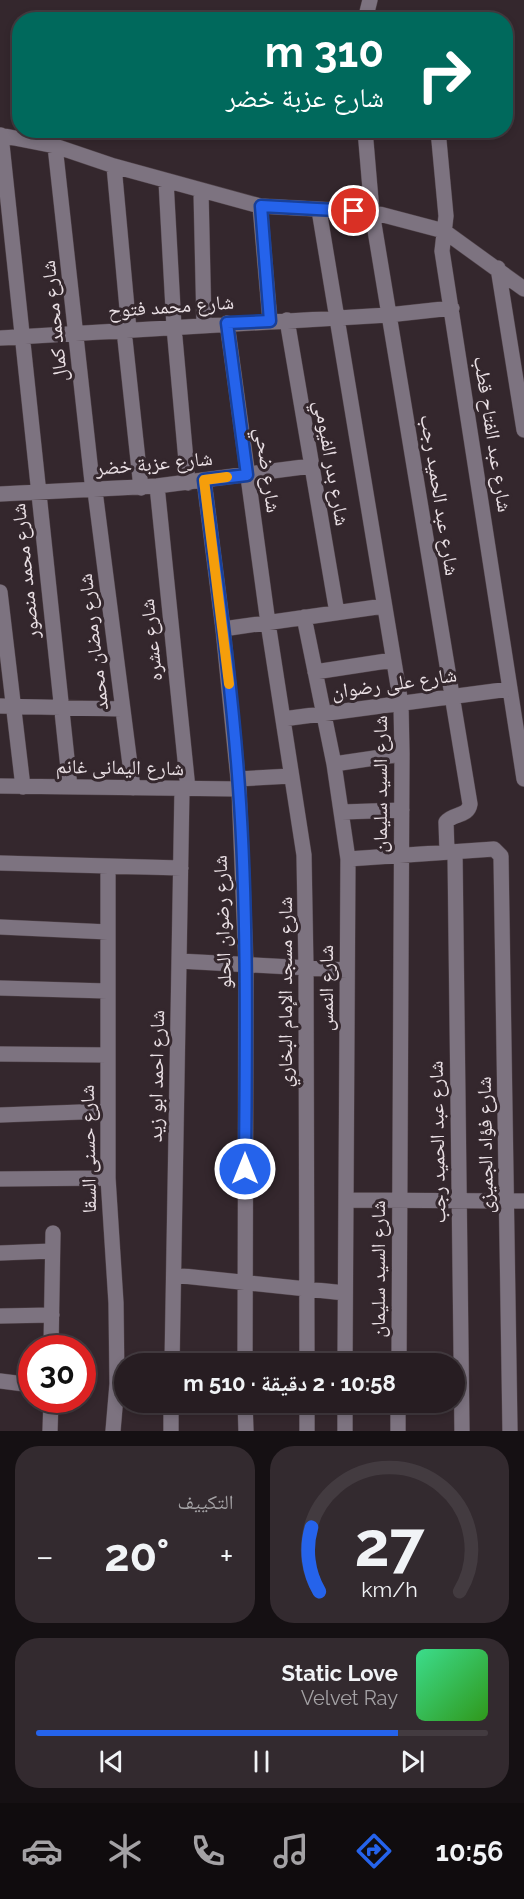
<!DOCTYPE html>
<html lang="ar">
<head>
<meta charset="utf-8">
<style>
	:root { --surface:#271d22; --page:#332a2f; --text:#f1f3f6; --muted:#a4a2a5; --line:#433b40; --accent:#2563eb }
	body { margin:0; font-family:Raleway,"Noto Naskh Arabic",sans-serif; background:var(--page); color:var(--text); direction:rtl; height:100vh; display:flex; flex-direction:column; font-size:22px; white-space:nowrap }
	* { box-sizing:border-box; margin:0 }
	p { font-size:20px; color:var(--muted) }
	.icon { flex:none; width:33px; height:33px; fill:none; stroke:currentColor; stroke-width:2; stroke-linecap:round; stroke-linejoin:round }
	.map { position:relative; height:1431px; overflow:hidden; direction:ltr }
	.panel { display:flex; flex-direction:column; gap:15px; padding:15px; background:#151013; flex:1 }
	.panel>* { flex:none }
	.top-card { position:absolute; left:12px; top:12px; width:501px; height:126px; border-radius:24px; box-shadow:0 3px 9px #0003,0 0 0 2px var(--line); direction:rtl; background:#00695c; color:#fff; overflow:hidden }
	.speed { position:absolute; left:18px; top:1335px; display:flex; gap:12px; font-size:30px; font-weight:700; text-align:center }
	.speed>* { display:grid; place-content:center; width:78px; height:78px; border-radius:50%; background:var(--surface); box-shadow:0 3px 9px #0003,0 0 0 2px var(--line); line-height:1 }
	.speed .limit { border:9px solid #d22; background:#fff; color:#111 }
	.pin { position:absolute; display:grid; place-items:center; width:51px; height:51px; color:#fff; margin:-26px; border:3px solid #fff; border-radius:50%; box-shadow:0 2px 6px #0007 }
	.me { position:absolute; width:66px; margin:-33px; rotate:0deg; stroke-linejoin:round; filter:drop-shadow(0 0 4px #0008) }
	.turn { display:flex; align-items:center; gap:21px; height:126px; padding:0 30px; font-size:27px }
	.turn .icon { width:78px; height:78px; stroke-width:2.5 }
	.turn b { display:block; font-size:42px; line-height:51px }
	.big { font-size:45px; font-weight:700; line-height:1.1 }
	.panel .widget { flex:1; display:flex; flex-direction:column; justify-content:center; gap:9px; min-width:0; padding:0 21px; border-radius:24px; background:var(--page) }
	.panel .dial { align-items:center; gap:0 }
	.dial svg { height:156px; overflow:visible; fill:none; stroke:var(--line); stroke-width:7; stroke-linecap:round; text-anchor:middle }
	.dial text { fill:var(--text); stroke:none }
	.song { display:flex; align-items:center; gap:18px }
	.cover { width:72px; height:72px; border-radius:9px; background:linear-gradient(135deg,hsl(150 70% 55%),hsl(110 70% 35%)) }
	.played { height:6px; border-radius:3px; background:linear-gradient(90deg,var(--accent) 80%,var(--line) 80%) }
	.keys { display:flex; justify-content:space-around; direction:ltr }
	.heat { display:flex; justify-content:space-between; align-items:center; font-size:33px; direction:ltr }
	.panel .tiles { flex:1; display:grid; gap:15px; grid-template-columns:1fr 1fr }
	.widget:last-child { grid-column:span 2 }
	.trip { position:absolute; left:114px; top:1353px; width:351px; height:60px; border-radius:30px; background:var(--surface); box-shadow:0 3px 9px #0003,0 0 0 2px var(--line); font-weight:700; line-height:60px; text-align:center; direction:rtl }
	.tab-bar { display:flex; height:96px; justify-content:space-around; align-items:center; background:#100c0e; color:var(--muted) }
	.tab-bar .icon { width:42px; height:42px }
	.tab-bar .active { color:var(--accent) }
	.tab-bar b { font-size:27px; color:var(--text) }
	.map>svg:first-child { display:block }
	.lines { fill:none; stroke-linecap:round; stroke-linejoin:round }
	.minor-casing { stroke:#51444a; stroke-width:16 }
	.minor { stroke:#7d7380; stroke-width:15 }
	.route-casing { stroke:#184099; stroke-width:15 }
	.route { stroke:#2563eb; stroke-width:10 }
	.slow { stroke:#f59e0b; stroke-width:10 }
	.labels { text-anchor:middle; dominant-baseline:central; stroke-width:6; stroke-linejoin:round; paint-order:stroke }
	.street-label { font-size:20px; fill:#e9dfe4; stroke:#34272d }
</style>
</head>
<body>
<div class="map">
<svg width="524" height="1431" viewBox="0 0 524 1431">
	<rect width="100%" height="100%" fill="#34272d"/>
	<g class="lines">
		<defs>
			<path id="minor" d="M365,20L370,0
				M365,130L372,212L470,804C468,817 453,813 446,822L447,852
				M438,130L446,216L442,251L524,779
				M0,135L55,146L114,166L260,206L372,212L444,231L524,289
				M1,135L70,787
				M55,146L93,491
				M114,166L129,330
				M166,181L174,327L188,483
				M201,191L204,325
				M260,206L270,321
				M319,210L401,704L402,754L399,1364
				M498,268L524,430
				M287,320L337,613
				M227,323L268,623L304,855L306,968L307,1364
				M124,330L141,488
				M0,338L388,315L452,308
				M204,480L223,629L239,789L246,965L245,1364
				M157,486L188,789
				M95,491L133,788
				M0,494L157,486L311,466
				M0,592L23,787
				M304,617L334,764L348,859L345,1364
				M223,629L384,606
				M315,672L393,660
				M0,706L122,709
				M283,719L510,689
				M334,764L402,754
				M238,779L291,776
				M0,786L239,789
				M342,812L402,810
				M455,852L462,1431
				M348,859L494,849L501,856L510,1431
				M0,863L181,868
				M108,866V1178L116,1303L117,1384L113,1431
				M0,927L108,932
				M179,961L347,970
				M0,988L107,991
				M0,1054L108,1055
				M0,1115L108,1111
				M0,1179L108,1178
				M346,1200L524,1201
				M0,1253L52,1251
				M174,1275L345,1293
				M0,1316L52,1315
				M51,1348L53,1233
				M172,1364L182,789
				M0,1381L32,1385
				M245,1402L246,1431
				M50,1431L51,1400
				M171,1431V1402
				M307,1431V1402
				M345,1431V1402
				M398,1431V1402"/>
		</defs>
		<use href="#minor" class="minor-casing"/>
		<use href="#minor" class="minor"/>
	</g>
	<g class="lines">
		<defs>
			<path id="route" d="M245,1169C246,1042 248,915 239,788C232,685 217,582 204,480L247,475L227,323L270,321L261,206L354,211"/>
		</defs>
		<use href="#route" class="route-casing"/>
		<use href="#route" class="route"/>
		<path class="slow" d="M227,477L204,480L229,684"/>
	</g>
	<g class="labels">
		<g class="street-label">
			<text transform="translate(171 306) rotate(-4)">شارع محمد فتوح</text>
			<text transform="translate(54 321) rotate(-96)">شارع محمد كمال</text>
			<text transform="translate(493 434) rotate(81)">شارع عبد الفتاح قطب</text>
			<text transform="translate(154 463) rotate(-5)">شارع عزبة خضر</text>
			<text transform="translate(332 463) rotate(80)">شارع بدر الفيومي</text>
			<text transform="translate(268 470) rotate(82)">شارع ضحي</text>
			<text transform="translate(440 495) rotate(81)">شارع عبد الحميد رجب</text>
			<text transform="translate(25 571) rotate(-96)">شارع محمد منصور</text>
			<text transform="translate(151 640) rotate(-96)">شارع عشره</text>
			<text transform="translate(93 642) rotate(-97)">شارع رمضان محمد</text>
			<text transform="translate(394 683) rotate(-8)">شارع على رضوان</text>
			<text transform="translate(120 767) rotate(1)">شارع اليمانى غانم</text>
			<text transform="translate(380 784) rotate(-90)">شارع السيد سليمان</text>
			<text transform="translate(222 922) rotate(-92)">شارع رضوان الحلو</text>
			<text transform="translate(326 988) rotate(-90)">شارع النمس</text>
			<text transform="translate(285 992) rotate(-90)">شارع مسجد الإمام البخاري</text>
			<text transform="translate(156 1076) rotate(-89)">شارع احمد ابو زيد</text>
			<text transform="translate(437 1142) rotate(-91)">شارع عبد الحميد رجب</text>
			<text transform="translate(485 1145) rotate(-91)">شارع فؤاد الجميزى</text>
			<text transform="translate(88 1149) rotate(-91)">شارع حسنى السقا</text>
			<text transform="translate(378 1269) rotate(-90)">شارع السيد سليمان</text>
		</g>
	</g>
</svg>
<div class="speed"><div class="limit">30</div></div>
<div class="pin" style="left:354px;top:211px;background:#d93025"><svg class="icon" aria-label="arrive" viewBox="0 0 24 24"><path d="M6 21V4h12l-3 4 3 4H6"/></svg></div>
<svg class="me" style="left:245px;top:1169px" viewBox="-20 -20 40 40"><circle r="17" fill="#2563eb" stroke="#fff" stroke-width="3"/><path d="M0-11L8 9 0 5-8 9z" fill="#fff"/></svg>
<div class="trip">10:58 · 2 دقيقة · 510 m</div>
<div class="top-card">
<div class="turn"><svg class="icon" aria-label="right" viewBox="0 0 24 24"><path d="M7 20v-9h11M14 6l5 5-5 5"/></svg><div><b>310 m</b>شارع عزبة خضر</div></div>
</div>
</div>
<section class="panel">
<div class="tiles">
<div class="widget dial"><svg viewBox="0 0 100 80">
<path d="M14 69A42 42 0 1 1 86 69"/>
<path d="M14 69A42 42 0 0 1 10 36" stroke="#2563eb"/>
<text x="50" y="56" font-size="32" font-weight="700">27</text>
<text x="50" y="72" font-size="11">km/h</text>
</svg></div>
<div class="widget"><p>التكييف</p>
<div class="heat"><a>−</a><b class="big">20°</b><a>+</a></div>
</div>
<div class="widget">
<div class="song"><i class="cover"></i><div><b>Static Love</b><p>Velvet Ray</p></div></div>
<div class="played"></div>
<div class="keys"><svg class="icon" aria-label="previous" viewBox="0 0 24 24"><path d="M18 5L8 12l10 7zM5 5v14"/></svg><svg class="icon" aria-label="pause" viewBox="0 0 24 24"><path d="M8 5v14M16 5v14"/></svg><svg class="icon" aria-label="next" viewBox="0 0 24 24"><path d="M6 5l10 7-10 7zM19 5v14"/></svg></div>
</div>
</div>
</section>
<nav class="tab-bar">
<b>10:56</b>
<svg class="icon active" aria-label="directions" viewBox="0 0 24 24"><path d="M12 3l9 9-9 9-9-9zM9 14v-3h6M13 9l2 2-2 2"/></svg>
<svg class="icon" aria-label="music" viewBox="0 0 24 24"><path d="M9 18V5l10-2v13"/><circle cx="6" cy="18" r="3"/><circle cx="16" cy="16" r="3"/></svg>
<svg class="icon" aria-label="phone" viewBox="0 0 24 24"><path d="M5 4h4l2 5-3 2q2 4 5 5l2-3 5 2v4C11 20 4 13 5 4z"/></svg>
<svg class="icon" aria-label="climate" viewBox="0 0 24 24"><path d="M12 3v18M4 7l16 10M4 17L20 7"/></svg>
<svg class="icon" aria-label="car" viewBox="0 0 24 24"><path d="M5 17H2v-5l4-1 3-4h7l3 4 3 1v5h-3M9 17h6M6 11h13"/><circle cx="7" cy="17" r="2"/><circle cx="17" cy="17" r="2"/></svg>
</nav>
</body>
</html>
